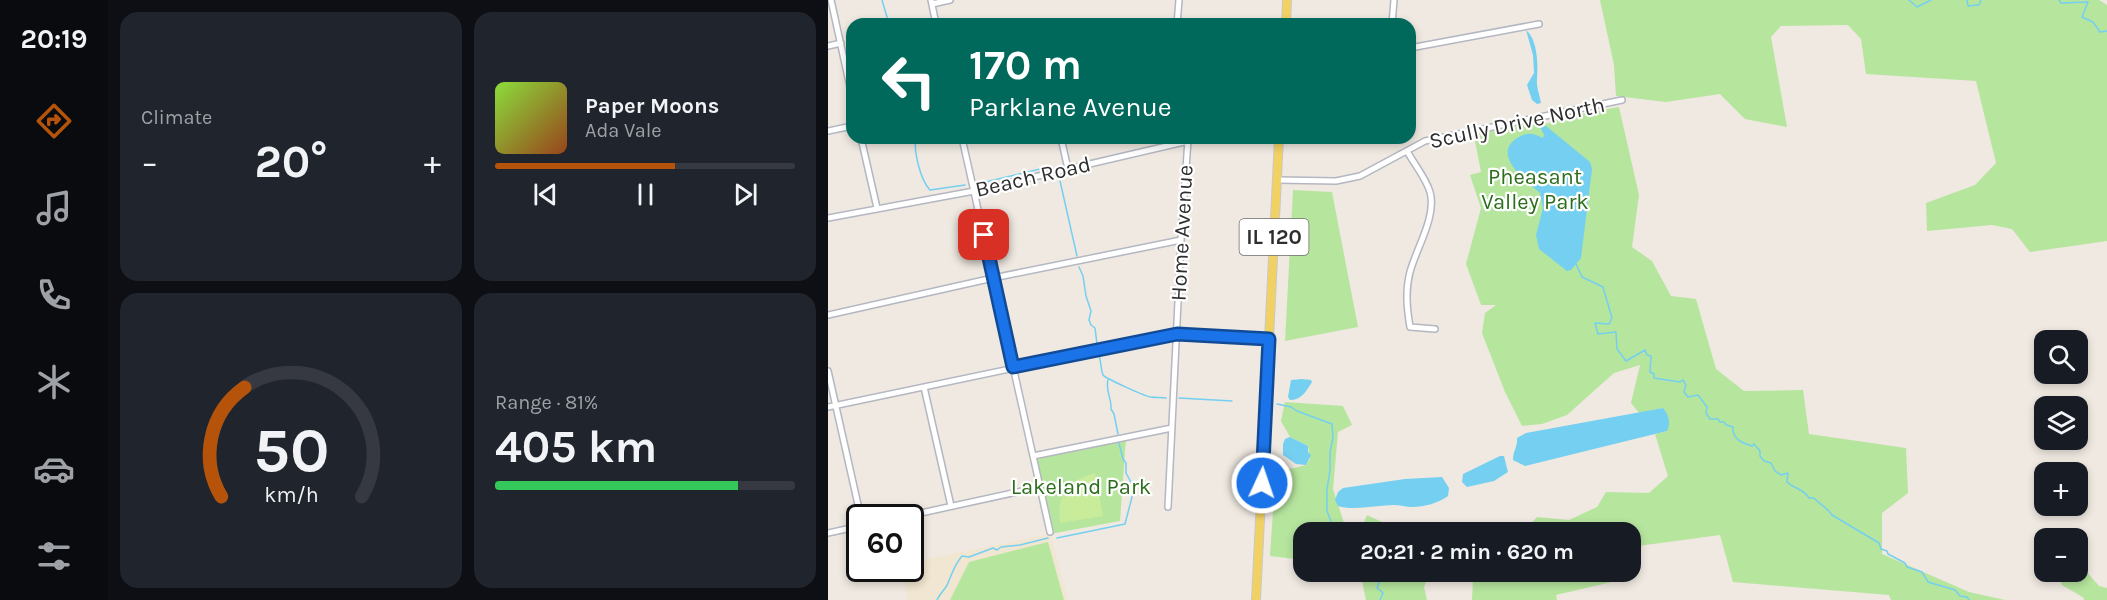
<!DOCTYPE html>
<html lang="en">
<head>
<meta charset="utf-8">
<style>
	:root { --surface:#171b24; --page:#20242c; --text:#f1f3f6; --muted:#9ea1a6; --line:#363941; --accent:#b45309 }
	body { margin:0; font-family:Karla,sans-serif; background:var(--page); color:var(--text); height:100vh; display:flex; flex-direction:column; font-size:22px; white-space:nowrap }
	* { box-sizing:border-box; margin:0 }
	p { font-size:20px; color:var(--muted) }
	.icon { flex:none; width:33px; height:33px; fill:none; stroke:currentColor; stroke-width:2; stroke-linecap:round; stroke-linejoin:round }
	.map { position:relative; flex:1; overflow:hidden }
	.panel { display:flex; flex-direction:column; gap:12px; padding:12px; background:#0d0f14; width:720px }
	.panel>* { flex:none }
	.banner { position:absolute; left:18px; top:18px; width:570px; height:126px; border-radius:18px; box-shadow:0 3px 9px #0003; background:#00695c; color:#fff; overflow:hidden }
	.buttons { position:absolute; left:1206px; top:330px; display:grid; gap:12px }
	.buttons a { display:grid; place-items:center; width:54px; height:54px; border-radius:12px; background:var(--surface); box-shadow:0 3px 9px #0003; font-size:30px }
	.speed { position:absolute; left:18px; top:504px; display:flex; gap:12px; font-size:30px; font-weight:700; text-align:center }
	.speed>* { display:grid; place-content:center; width:78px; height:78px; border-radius:50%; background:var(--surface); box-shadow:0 3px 9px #0003; line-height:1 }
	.speed .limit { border:3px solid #111; border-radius:9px; background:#fff; color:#111 }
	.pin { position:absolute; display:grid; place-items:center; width:51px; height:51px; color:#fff; margin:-26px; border-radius:12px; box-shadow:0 3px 9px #0006 }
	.me { position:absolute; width:66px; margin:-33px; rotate:3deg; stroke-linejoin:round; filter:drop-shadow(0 0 4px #0008) }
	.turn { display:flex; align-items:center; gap:21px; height:126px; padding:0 24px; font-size:27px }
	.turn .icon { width:78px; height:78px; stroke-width:2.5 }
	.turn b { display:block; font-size:42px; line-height:51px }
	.big { font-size:45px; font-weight:700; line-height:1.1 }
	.panel .widget { flex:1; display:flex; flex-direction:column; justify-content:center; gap:9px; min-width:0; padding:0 21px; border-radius:18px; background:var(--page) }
	.panel .dial { align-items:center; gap:0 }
	.dial svg { height:156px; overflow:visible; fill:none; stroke:var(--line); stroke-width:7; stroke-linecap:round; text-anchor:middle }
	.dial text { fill:var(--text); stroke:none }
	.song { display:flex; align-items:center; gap:18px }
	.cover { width:72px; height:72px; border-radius:9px; background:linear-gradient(135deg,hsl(90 70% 55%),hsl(20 70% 35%)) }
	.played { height:6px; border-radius:3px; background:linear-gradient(90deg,var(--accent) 60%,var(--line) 60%) }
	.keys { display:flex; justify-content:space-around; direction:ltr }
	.heat { display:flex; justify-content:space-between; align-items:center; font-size:33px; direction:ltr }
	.charge { height:9px; border-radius:4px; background:linear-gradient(90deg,#34c759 81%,var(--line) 0) }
	.panel .tiles { flex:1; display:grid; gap:12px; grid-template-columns:repeat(2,1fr) }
	.trip { position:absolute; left:465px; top:522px; width:348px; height:60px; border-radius:18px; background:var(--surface); box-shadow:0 3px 9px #0003; font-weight:700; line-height:60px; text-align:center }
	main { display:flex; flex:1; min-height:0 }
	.menu { display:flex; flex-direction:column; width:108px; justify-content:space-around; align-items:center; background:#090b0e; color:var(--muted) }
	.menu .icon { width:42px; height:42px }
	.menu .active { color:var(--accent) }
	.menu b { font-size:27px; color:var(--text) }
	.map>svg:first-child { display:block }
	.education { fill:#f0e6d1 }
	.green { fill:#b6e59e }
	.pitch { fill:#c9ec9a }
	.water { fill:#75cff0 }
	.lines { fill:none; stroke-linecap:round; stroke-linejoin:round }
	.stream { stroke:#75cff0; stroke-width:1.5 }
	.street-casing { stroke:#b4b7c1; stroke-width:8 }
	.primary-casing { stroke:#c9c9c9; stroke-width:10 }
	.street { stroke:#fff; stroke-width:5 }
	.primary { stroke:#f2d163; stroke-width:8 }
	.route-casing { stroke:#114b97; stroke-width:15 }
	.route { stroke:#1a73e8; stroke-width:10 }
	.labels { text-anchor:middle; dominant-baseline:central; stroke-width:4.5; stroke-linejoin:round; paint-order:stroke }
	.shield { fill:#fff; stroke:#6d6d6d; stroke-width:1.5 }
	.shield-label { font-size:21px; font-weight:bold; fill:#2e2e2e }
	.street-label { font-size:22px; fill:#2e2e2e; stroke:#fff }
	.park-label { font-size:22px; fill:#2c6e1b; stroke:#fff }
</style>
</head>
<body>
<main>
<nav class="menu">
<b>20:19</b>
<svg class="icon active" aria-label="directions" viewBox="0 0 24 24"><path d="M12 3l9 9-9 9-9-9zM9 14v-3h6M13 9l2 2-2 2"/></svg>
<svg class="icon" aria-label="music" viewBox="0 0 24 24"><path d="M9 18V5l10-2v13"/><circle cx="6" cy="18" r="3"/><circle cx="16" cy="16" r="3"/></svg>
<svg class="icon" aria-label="phone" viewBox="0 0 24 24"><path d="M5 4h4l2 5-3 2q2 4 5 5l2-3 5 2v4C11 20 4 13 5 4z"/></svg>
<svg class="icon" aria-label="climate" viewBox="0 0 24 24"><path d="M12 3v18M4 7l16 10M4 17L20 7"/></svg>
<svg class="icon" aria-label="car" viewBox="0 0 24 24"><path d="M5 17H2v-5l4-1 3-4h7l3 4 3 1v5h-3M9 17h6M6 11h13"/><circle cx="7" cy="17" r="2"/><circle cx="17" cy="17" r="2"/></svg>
<svg class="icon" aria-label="filters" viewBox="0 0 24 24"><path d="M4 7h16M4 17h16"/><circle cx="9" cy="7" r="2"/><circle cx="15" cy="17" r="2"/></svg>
</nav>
<section class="panel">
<div class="tiles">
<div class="widget"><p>Climate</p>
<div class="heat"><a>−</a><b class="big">20°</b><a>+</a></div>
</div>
<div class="widget">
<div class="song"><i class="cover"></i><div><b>Paper Moons</b><p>Ada Vale</p></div></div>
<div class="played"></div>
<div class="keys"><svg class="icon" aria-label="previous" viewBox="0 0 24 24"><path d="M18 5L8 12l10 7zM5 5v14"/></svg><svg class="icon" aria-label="pause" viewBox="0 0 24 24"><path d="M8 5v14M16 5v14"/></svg><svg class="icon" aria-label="next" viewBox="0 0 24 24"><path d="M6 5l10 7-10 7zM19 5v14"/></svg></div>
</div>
<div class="widget dial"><svg viewBox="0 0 100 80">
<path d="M14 69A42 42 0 1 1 86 69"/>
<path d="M14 69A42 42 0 0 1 26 13" stroke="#b45309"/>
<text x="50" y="56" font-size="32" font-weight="700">50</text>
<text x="50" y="72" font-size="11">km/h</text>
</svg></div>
<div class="widget"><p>Range · 81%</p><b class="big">405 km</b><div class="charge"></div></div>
</div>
</section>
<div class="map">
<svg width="1279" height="600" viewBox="0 0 1279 600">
	<rect width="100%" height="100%" fill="#efe9e1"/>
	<path class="education" d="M222,534L240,600H80L74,569L82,568L83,562Z"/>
	<path class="green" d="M772,0H1271L1279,5V241L1202,252L1184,229L1164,225L1099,231L1098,203L1147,185L1168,163L1148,81L1038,74L1033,39L1020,25L953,26L943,37L959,127L917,119L892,94L838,102L788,96L786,65Z
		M791,107L811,195L804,247L824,261L843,296L868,299L888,369L916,391L975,390L981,434L1078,448L1080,493L1054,513V554L1141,592L1177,600H1063L1061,595L905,582L892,535L803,547L802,532H636L665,525L680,532L698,529L709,517L741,520L769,507L778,492L821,493L840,476L827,434L839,431L835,408L811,413L803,403L812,365L786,373L739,415L714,424L694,426L677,392L654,333L657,313L668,305H653L638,264L653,208L642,175L653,172L645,131L712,117L720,124L725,119Z
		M465,190L504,192L530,327L457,341Z
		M457,402L515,406L524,425L510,432L505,489L516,523L534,528L539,515L575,532H476L475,560L442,556L448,466L462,469L478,465L482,459L480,446L462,437L453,421Z
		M298,438L292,521L222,534L205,456Z
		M220,542L236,600H122L141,562Z
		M803,553L805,577L728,595L729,600H644L645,578L642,572H802Z
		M1250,562L1271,586L1279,588V600H1256V598L1234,585L1229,572H1250Z
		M532,572H602L596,587L599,600H538Z"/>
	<path class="pitch" d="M267,473L275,516L232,523C229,493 239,481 267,473Z"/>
	<path class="water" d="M698,30C710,40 710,65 709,79C708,86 712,96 713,103L709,104L704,100L699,85L706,73L705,55Z
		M718,126L762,162L764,169L753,258L743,270L739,271L711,249L708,235L715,208L712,193C698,181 663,155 689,138C700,132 704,133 715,138L716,135L712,127Z
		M474,379L483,380L484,382C479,390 473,401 462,400L460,397L463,380Z
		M835,408C841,415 843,423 839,431L697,466L685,460C685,451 690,446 689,438L698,433Z
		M462,437L480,446V452L483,455L478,465L468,464L455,455V444L457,439Z
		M672,456H676L680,472L666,481L639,487L634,482L635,474Z
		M614,477L621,488L620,496C610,503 597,507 584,507C578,507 572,505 566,505C549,505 526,511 510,506L507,500L510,492L515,488L577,479Z"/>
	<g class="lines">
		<path class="stream" d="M54,0L61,24
			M1081,0L1089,7L1103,0
			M1139,0L1140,6L1151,5L1153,0
			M1231,0L1233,3L1260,2L1254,17L1265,22L1272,32L1279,31
			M88,138C85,151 93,181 102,190L137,185
			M232,181L249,256
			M149,184L212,169
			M748,264L754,277L775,287L784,318L781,324L767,323L770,334L788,332L789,349L798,361L817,350L819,355L823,356L822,372L826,374V378L852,382L855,380L858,385L856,392L860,397L870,395L879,407L878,413L882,419H890L892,422H896L898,425L905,427C904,439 914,443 924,446L926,444L932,451V456L936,461L943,463L947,471L953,475L960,473L959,482C966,489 975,488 981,498H986C992,505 999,507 1004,515L1051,543L1053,549L1059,551L1060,554L1077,563L1079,567L1094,572L1100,582L1127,590L1132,596L1139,597L1141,600
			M251,267L255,276L258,296L263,311L261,320L263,325L267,328L269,344
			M271,356C273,361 273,370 275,375C277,378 318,397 323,397C328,398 333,397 338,398
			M280,380C277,391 284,398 283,409L286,414L290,434
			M351,398L404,401
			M449,404L463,407L469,411L504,424L505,438L502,452V470L499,489V511L507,532
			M229,538L297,524L304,497V484L298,473V463L295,459L291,443
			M547,572L551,583L549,588L555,593L552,600
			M109,600C112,593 118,589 120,583C124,573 127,564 134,556L141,557L165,548L169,550L173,547L192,545L220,538"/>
		<defs>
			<path id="street" d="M3,0L24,96
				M103,0L108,24
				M104,4L122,0
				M349,24L351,0
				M564,24L566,0
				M0,46L13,43
				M582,48L711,24
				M0,131L24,126
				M33,138L49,208
				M134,138L222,532
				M233,138L240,169
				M579,151C586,164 598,178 602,192C609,216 588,249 582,272C577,291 579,309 582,327L607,329
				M449,180L508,181L532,176L597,141L794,100
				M0,218L146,191L373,138
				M0,315L165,278L353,240
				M0,371L33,518
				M96,387L123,506
				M0,407L349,334L441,339
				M205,456L344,428
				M340,507L353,240L360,140
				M70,518L212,487
				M0,533L32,526"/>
			<path id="primary" d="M458,24L459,0
				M428,600L451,138"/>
		</defs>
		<use href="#street" class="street-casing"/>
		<use href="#primary" class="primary-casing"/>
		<use href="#street" class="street"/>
		<use href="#primary" class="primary"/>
	</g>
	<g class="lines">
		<defs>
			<path id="route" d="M156,235L185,367L349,334L441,339L434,483"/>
		</defs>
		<use href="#route" class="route-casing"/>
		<use href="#route" class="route"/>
	</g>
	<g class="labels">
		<rect class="shield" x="411.5" y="219" width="69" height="36" rx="4.5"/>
		<g class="shield-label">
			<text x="446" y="237">IL 120</text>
		</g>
		<g class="street-label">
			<text transform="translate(689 123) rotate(-12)">Scully Drive North</text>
			<text transform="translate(205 177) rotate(-13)">Beach Road</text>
			<text transform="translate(354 233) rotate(-87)">Home Avenue</text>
		</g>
		<g class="park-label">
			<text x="707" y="177">Pheasant<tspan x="707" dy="25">Valley Park</tspan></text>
			<text x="253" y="487">Lakeland Park</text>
		</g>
	</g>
</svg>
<div class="buttons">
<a><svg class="icon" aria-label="search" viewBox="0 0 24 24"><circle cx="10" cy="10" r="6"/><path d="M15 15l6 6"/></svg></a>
<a><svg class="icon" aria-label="layers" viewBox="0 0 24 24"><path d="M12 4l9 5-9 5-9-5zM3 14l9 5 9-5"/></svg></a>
<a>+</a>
<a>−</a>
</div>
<div class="speed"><div class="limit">60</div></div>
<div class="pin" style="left:156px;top:235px;background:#d93025"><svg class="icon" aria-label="arrive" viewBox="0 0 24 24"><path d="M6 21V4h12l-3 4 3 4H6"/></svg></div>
<svg class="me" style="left:434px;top:483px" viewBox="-20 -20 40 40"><circle r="17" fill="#1a73e8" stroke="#fff" stroke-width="3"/><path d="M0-11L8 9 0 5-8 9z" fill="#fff"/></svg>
<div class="trip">20:21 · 2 min · 620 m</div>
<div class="banner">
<div class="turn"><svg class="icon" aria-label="left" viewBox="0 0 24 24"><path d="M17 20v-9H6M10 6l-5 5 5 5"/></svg><div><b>170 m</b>Parklane Avenue</div></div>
</div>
</div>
</main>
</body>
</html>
